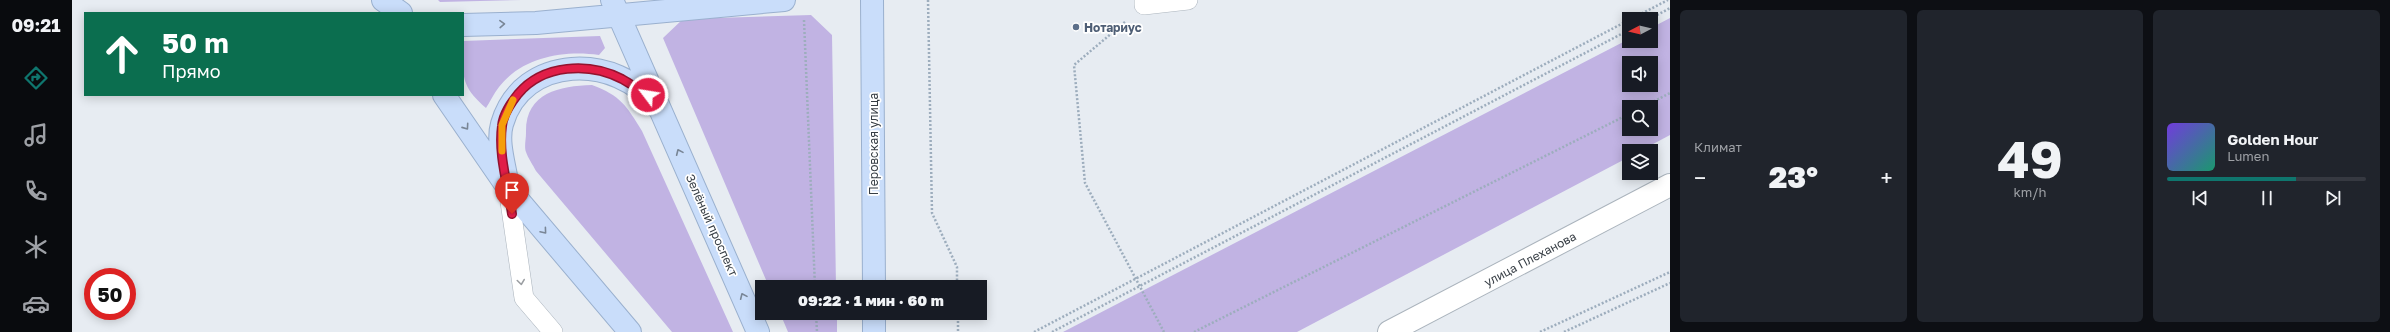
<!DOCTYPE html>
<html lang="ru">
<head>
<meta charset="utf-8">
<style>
	:root { --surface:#171b24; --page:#20242c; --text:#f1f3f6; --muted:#9ea1a6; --line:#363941; --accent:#0f766e }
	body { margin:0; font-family:"Golos Text",sans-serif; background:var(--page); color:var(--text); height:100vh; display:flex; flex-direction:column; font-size:15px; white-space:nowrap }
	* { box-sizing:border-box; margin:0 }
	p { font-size:13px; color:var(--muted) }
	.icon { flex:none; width:22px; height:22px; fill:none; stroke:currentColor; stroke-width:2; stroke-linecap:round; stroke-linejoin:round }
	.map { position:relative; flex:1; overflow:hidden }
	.sheet { display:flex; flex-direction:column; gap:10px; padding:10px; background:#0d0f14; width:720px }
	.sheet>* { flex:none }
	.top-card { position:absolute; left:12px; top:12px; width:380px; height:84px; border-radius:0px; box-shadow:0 2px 10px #0003; background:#0b6e4f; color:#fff; overflow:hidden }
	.needle { width:26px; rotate:263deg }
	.fabs { position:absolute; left:1550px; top:12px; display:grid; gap:8px }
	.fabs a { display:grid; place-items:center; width:36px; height:36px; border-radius:0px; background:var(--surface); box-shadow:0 2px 10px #0003; font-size:20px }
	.speed { position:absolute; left:12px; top:268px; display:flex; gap:8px; font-size:20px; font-weight:700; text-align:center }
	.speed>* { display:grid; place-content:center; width:52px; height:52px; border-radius:50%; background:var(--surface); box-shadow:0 2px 10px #0003; line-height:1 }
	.speed .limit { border:6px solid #d22; background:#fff; color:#111 }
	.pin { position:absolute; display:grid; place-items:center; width:34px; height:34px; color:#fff; margin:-41px -17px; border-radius:50% 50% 50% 0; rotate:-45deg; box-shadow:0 0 4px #0007 }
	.pin .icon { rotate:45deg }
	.me { position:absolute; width:44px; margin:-22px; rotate:301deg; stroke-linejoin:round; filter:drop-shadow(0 0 3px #0008) }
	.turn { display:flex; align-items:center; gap:14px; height:84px; padding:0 12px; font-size:18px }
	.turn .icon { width:52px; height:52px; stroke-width:2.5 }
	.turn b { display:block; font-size:28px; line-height:34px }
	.big { font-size:30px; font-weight:800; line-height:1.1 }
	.sheet .tile { flex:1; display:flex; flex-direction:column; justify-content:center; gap:6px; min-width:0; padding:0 14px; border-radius:6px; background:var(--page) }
	.sheet .dial { align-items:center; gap:0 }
	.dial b { font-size:52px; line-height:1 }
	.song { display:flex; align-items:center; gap:12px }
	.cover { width:48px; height:48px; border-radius:6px; background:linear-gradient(135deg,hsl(260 70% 55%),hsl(160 70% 35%)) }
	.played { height:4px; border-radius:2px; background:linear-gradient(90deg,var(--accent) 65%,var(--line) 65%) }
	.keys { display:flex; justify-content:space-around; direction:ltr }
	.heat { display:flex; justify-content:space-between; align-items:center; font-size:22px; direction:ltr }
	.sheet .tiles { flex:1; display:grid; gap:10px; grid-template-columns:repeat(3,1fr) }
	.trip { position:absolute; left:683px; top:280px; width:232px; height:40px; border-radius:0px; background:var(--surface); box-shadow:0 2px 10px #0003; font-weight:800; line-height:40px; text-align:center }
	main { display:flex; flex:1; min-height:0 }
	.dock { display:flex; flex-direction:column; width:72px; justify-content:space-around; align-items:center; background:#090b0e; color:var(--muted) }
	.dock .icon { width:28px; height:28px }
	.dock .selected { color:var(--accent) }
	.dock b { font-size:18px; color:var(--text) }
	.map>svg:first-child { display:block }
	.green { fill:#c1b3e3; fill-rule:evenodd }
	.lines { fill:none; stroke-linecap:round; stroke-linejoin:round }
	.service-casing { stroke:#abb4bd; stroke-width:20 }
	.tertiary-casing { stroke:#abb4bd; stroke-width:24 }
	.secondary-casing { stroke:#9ab0ce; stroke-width:24 }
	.path { stroke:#9dadbd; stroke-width:2.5; stroke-dasharray:2 2; stroke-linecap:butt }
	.service { stroke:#fff; stroke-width:19 }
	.tertiary { stroke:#fff; stroke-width:22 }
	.secondary { stroke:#c9ddfa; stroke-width:22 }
	.oneway { stroke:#798696 }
	.oneway2 { stroke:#9b9ea2 }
	.route-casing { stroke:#92132f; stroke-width:10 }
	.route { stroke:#e11d48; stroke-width:7 }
	.slow { stroke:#f59e0b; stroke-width:7 }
	.service-dot { fill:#5c6f8a; stroke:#fff; stroke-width:1.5 }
	.labels { text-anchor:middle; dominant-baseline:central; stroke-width:3.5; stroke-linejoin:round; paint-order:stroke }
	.service-label { font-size:12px; font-weight:bold; fill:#4e5e75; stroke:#fff; text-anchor:start }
	.street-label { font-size:12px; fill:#373e45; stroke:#fff }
</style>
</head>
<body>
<main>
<nav class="dock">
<b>09:21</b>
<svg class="icon selected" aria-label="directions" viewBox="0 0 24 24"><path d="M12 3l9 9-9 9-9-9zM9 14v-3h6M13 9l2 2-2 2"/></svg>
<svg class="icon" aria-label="music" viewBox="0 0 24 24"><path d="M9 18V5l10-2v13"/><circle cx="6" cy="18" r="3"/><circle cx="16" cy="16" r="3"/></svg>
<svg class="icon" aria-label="phone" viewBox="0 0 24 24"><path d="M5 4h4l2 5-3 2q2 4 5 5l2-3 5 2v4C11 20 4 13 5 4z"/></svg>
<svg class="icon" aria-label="climate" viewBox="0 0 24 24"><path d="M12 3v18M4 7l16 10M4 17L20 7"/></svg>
<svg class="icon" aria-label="car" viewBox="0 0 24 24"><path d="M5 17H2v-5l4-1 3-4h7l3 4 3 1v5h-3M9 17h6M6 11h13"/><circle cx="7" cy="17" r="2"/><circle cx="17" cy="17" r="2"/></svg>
</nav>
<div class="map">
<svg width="1598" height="332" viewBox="0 0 1598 332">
	<rect width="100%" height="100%" fill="#e7ecf2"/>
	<path class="green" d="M366,0H450L368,2Z
		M739,15L760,35L764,287H697L591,38L611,19Z
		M1598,18V135L1568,151H1557V157L1225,332H991L1557,39V41H1579V28ZM1557,63H1579V85H1557ZM1557,107H1579V129H1557Z
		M528,36L533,48L527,55C492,50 450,57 427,87C422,93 418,102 414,108C387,85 391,74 391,41Z
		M520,85C549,96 554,105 570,131L661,332H600L464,171C461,165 456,158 454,152C452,147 454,139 454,133C453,93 487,86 520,85Z
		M708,313H765V332H716Z"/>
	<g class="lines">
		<defs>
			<path id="service" d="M1072,0V5L1116,0
				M436,188L452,298L481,332"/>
			<path id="tertiary" d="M1317,332L1598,185"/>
			<path id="secondary" d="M311,0L329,13
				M540,0L686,332
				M800,0L802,287
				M391,25L464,23L712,0
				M372,95L436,188L558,332
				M435,181C432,163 425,141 430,124C450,54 545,53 584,106
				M802,313V332"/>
		</defs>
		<use href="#service" class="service-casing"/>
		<use href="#tertiary" class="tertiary-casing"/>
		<use href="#secondary" class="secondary-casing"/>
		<path class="path" d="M856,0L860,213L885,267V287
			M1559,19L1596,0
			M1578,19L1598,8
			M732,20L743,287
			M1053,22L1002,65L1013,183L1092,332
			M1571,107L1598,93
			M744,313L745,332
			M886,313V332
			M962,332L1557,20
			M980,332L1557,30
			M1122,332L1557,114
			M1468,332L1598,272
			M1492,332L1598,283"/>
		<use href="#service" class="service"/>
		<use href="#tertiary" class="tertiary"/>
		<use href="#secondary" class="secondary"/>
	</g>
	<defs><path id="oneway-chevron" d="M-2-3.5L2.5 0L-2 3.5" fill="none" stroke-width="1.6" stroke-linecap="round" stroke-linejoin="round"/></defs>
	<g class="oneway">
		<use href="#oneway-chevron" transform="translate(430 24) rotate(-2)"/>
		<use href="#oneway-chevron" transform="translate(394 127) rotate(55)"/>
		<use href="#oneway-chevron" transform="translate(607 152) rotate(-114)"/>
		<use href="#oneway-chevron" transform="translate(472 231) rotate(50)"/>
		<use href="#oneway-chevron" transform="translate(671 296) rotate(-114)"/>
	</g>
	<use class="oneway2" href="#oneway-chevron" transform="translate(449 282) rotate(82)"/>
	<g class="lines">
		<defs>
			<path id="route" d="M440,214C436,185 426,155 430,126C431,114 439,103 446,94C471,64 517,62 550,79C559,84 567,90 576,95"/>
		</defs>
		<use href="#route" class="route-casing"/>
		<use href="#route" class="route"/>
		<path class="slow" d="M430,151V125L441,100"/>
	</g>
	<circle class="service-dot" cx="1004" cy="27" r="4"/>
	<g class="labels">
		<g class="service-label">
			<text x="1012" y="27">Нотариус</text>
		</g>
		<g class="street-label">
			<text transform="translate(801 144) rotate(-90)">Перовская улица</text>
			<text transform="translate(640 225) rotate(66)">Зелёный проспект</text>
			<text transform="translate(1458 259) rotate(-28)">улица Плеханова</text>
		</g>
	</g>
</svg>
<div class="fabs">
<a><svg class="needle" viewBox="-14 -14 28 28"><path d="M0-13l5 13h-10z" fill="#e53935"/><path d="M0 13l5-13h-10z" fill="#9ea1a6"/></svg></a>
<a><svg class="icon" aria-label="sound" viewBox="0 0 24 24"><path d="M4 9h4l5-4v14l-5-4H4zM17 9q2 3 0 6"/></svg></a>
<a><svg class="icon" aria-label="search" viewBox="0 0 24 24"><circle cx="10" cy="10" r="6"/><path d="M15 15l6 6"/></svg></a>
<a><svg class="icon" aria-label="layers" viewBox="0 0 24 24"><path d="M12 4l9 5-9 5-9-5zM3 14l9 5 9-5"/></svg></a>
</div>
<div class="speed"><div class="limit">50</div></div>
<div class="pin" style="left:440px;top:214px;background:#d93025"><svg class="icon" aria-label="arrive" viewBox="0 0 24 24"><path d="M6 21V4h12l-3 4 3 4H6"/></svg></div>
<svg class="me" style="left:576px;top:95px" viewBox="-20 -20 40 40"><circle r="17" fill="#e11d48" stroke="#fff" stroke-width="3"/><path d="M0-11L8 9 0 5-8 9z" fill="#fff"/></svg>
<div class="trip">09:22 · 1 мин · 60 m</div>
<div class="top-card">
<div class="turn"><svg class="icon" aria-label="ahead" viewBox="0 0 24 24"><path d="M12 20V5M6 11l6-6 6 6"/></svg><div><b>50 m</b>Прямо</div></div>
</div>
</div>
<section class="sheet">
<div class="tiles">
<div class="tile"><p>Климат</p>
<div class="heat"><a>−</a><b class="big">23°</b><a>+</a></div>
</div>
<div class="tile dial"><b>49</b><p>km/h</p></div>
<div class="tile">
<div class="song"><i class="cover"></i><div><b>Golden Hour</b><p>Lumen</p></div></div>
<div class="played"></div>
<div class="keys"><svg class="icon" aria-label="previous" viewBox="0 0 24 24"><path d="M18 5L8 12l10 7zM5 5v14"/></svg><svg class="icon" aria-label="pause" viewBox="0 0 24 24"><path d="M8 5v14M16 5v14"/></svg><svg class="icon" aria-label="next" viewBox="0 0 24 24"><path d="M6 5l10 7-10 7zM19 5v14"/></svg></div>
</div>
</div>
</section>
</main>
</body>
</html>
